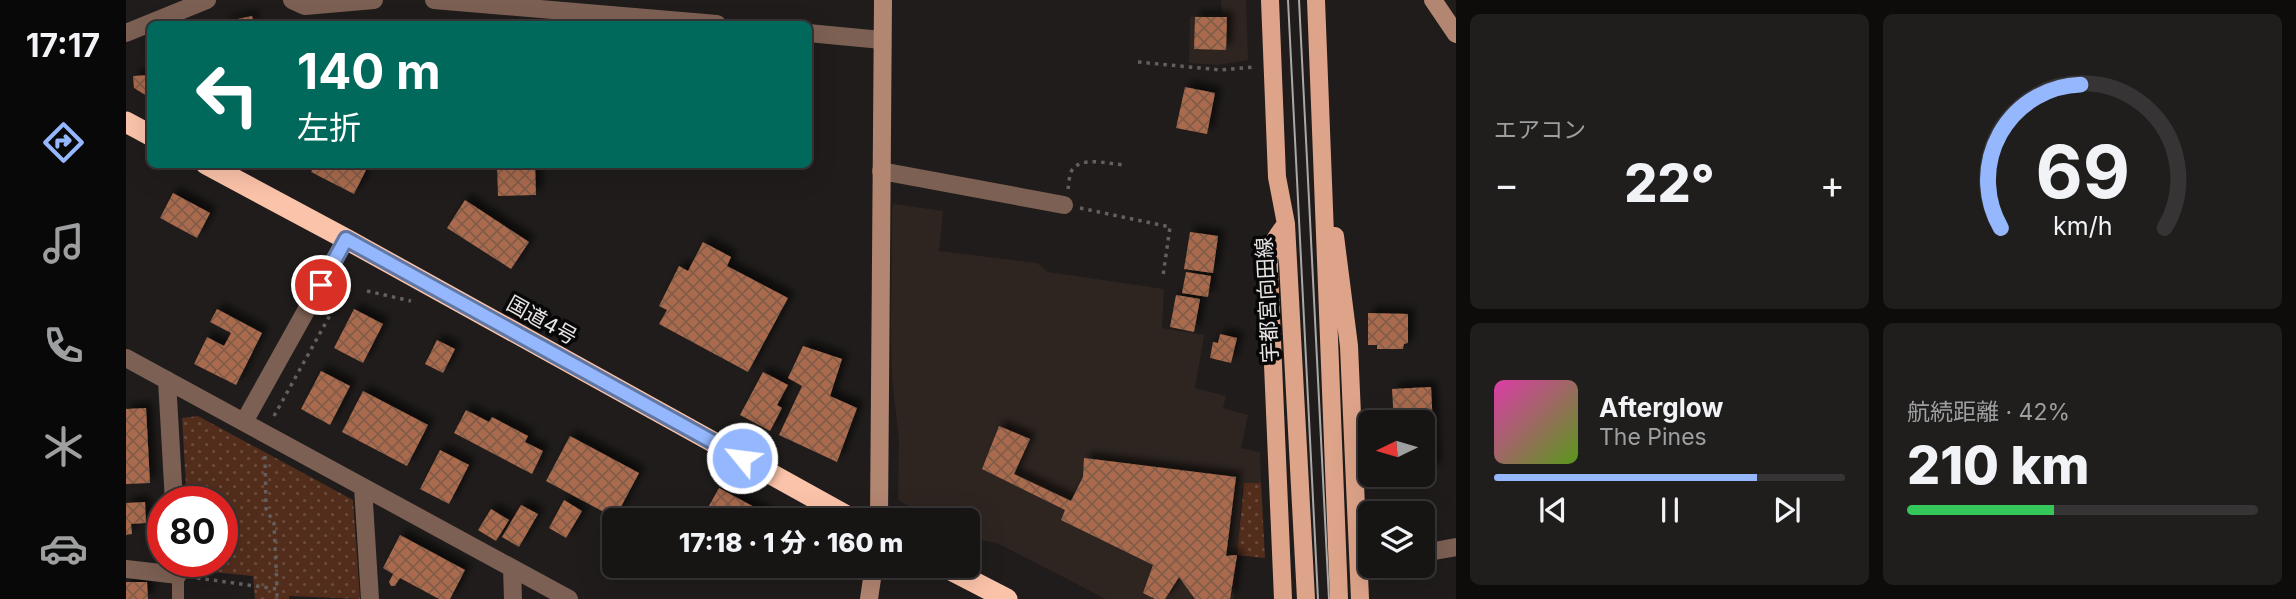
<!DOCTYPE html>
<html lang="ja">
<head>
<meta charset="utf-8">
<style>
	:root { --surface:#171514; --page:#201e1d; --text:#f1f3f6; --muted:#9e9fa0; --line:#363434; --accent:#94b7fd }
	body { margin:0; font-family:Inter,"Noto Sans JP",sans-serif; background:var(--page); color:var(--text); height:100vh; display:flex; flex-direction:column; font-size:26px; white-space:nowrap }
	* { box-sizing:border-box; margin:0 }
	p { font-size:23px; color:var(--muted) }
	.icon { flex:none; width:38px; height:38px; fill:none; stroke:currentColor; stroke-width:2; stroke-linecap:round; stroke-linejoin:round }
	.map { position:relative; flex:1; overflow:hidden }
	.panel { display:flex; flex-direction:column; gap:14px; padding:14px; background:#0d0c0b; width:840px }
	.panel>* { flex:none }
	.top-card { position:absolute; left:21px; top:21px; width:665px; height:147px; border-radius:10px; box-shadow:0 7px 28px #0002,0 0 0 2px var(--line); background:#00695c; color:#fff; overflow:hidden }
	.needle { width:46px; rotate:265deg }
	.tools { position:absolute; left:1232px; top:410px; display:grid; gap:14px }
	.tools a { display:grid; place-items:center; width:77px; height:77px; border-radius:10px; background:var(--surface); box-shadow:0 7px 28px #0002,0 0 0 2px var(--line); font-size:35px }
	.speed { position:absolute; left:21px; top:486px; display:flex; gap:14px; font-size:35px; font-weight:700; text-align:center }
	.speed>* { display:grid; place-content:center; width:91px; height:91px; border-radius:50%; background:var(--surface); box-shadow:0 7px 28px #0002,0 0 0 2px var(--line); line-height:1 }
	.speed .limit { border:10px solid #d22; background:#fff; color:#111 }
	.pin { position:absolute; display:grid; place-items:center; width:60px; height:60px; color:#fff; margin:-30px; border:4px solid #fff; border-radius:50%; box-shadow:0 2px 7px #0007 }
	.me { position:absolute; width:77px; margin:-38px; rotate:299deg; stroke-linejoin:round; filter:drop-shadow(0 0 5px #0008) }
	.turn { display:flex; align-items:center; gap:24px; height:147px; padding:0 35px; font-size:32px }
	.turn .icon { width:91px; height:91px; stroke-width:2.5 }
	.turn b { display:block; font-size:49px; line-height:60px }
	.big { font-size:52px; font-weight:800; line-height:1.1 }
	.panel .tile { flex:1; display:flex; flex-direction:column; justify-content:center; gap:10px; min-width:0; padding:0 24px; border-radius:10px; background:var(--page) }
	.panel .dial { align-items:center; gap:0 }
	.dial svg { height:182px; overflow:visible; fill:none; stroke:var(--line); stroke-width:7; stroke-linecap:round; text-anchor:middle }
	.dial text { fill:var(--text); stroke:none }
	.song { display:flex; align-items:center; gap:21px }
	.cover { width:84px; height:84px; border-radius:10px; background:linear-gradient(135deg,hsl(320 70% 55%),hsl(90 70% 35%)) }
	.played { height:7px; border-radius:4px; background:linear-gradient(90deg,var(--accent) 75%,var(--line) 75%) }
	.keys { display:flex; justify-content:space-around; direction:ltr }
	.heat { display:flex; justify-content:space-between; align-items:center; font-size:38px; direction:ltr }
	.charge { height:10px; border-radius:5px; background:linear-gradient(90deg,#34c759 42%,var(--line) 0) }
	.panel .tiles { flex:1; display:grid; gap:14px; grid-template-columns:repeat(2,1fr) }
	.trip { position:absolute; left:476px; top:508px; width:378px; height:70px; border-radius:10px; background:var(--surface); box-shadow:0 7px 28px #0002,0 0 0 2px var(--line); font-weight:800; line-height:70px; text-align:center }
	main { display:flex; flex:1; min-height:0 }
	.menu { display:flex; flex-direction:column; width:126px; justify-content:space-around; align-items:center; background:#090808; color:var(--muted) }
	.menu .icon { width:49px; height:49px }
	.menu .selected { color:var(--accent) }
	.menu b { font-size:32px; color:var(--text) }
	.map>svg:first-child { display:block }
	.built { fill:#2e2521 }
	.grass { fill:url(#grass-dots) }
	.building { fill:url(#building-cross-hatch); filter:url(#shadow) }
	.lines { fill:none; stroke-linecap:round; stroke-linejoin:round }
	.path { stroke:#625f5e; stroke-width:3.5; stroke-dasharray:3.5 5; stroke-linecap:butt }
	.lane { stroke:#7c6053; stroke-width:12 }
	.street { stroke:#7c6053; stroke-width:18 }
	.secondary { stroke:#b38672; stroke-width:18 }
	.primary { stroke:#dea489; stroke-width:18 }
	.highway { stroke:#fbc3a9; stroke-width:21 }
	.tram { stroke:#aaa8a7; stroke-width:2 }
	.route-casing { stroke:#6077a4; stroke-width:18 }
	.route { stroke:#94b7fd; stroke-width:12 }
	.labels { text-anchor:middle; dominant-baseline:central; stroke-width:7; stroke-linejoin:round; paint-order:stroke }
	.street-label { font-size:21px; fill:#e7e5e4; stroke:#080707 }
</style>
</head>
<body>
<main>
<nav class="menu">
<b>17:17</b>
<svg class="icon selected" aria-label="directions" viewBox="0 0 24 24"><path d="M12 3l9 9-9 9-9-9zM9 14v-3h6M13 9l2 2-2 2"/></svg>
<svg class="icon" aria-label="music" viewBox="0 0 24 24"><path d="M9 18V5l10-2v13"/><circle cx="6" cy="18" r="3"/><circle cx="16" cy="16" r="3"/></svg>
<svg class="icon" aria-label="phone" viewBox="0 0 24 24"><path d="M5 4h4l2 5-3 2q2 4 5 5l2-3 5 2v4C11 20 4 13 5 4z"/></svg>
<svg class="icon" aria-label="climate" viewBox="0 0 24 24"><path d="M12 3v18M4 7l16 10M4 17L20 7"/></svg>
<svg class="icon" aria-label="car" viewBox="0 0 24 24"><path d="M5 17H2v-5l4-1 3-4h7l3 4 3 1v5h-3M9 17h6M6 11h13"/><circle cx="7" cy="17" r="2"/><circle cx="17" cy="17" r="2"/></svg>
</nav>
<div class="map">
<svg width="1330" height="599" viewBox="0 0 1330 599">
	<defs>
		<pattern id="grass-dots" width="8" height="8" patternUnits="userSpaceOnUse" patternTransform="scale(1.75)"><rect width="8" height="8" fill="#522d1c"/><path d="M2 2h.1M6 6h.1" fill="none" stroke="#6b4b3d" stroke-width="1.8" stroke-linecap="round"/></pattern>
		<pattern id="building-cross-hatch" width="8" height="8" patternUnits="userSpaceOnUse" patternTransform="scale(1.75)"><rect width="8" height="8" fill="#aa6b4d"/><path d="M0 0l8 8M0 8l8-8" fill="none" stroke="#825c49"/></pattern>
		<filter id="shadow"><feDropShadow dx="6" dy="-6" stdDeviation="3.5" flood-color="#0009"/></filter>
	</defs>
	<rect width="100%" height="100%" fill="#1f1c1b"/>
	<path class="built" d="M1095,0H1120L1122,60L1092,65L1063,63L1064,17L1096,13Z
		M768,204L817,211L813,251L911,263L922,272L1038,289L1036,328L1078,335L1069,388L1100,396L1097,408L1122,415L1115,448L1134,452L1135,483H1118L1116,490L1108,599H980L871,543L842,538V520H809L772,500L773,440L766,379L765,330L766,208Z"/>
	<path class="grass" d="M72,416L227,500L234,599L163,596V599H129L127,576L65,570L64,562H96V502H61L56,418Z
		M1118,483H1135L1139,558L1111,555Z"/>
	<path class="building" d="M126,16L128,24H93V23Z
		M1069,17H1101L1100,50L1068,49Z
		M24,75V98L8,88L7,76Z
		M1059,87L1089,93L1081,134L1050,128Z
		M189,164H243L228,194L185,172Z
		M371,164H409L410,195L372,196Z
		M47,193L84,213L71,238L34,218Z
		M339,200L403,242L385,269L321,228Z
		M1064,232L1092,236L1087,273L1058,269Z
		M577,242L605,257L601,266L662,298L622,372L533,324L541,310L533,306L553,266L562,271Z
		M1060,272L1085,276L1082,297L1056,293Z
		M1050,295L1074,299L1068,332L1044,327Z
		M91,309L136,333L110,385L68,364L81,337L98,346L105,333L84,322Z
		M228,309L257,324L237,363L208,348Z
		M1242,313L1282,314V343L1278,344L1277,349H1251V345H1242Z
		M1094,334L1111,338L1105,363L1084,358L1087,342L1092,343Z
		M311,340L329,349L317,373L299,364Z
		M677,346L716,359L704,396L731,408L711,462L653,435L676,386L662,378Z
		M195,371L224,386L204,425L175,409Z
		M637,372L662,385L651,405L656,408L644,431L614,415Z
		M1305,387L1309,469H1297V422H1268L1266,389Z
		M237,391L302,425L281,466L216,432Z
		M20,408L24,483L0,484V409Z
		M340,410L363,422L366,417L402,436L399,442L417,451L406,474L328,433Z
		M873,426L904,439L888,474L945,501L957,477L958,458L1110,477L1100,556L1111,555L1104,599H1069L1053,577L1039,599H1029L1017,593L1027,565L935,520L939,510L856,469Z
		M444,436L513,473L489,518L420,481Z
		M314,450L343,465L323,504L294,489Z
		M593,488L643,515L640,520H575Z
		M438,500L456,511L440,538L423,528Z
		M19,502L20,523L5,524L6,534L0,535V503Z
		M395,505L412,514L393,547L376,537Z
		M365,509L383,520L370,541L352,530Z
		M274,535L339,570L324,599H313L274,578L269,586H265L263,582L267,574L257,568Z
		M0,582H21L22,599H0Z"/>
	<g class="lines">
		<path class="path" d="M1012,62L1095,70L1128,67
			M942,189C943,184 943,177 945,172C953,155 983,164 998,165
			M954,208L1044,227L1037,276
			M241,291L285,301
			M148,416L223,281
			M139,456L140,509L148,523L151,589
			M71,578L151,589V599"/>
		<path class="lane" d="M52,575V599"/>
		<path class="street" d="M166,0L179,6L248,0
			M308,0L591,24
			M0,33L81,0
			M682,33L756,40
			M755,171L938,205
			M0,358L443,599
			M41,380L48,502
			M118,422L220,239
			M237,487L244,599
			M1297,553L1330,547
			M386,568L387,599
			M0,569L52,575L51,562"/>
		<path class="secondary" d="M1307,0L1330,34
			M753,520L757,0
			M743,599L748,565"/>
		<path class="primary" d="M1144,0L1151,177L1160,224L1180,599
			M1190,0L1213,599
			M1209,236L1223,346L1234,599
			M1157,599L1143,271C1143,248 1146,242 1160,224"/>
		<path class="highway" d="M0,122L24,135
			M80,164L220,239L728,520
			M815,565L881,599"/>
		<path class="tram" d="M1162,0L1192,599
			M1173,0L1203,599"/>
	</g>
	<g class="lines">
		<defs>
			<path id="route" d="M195,285L220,239L616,458"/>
		</defs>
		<use href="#route" class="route-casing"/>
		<use href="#route" class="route"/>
	</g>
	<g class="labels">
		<g class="street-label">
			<text transform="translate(1141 300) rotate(-93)">宇都宮向田線</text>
			<text transform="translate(416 320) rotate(29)">国道4号</text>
		</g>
	</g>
</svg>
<div class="tools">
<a><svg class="needle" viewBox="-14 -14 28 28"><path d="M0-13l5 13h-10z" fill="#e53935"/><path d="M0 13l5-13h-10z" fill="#9e9fa0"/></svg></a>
<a><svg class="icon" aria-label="layers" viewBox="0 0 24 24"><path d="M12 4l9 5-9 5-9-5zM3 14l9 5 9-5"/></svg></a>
</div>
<div class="speed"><div class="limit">80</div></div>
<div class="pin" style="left:195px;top:285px;background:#d93025"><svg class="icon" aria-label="arrive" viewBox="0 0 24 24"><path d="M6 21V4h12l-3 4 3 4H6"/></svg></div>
<svg class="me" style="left:616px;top:458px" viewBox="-20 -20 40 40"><circle r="17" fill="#94b7fd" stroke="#fff" stroke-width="3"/><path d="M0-11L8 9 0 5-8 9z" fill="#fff"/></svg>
<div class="trip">17:18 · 1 分 · 160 m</div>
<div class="top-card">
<div class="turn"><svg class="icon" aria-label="left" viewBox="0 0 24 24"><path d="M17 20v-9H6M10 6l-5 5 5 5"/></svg><div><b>140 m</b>左折</div></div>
</div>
</div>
<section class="panel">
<div class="tiles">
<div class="tile"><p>エアコン</p>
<div class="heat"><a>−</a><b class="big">22°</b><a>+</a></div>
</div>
<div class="tile dial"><svg viewBox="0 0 100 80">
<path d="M14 69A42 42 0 1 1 86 69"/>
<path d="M14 69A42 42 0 0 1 49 6" stroke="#94b7fd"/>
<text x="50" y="56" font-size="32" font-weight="700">69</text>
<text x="50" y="72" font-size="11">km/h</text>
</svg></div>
<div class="tile">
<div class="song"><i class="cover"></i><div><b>Afterglow</b><p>The Pines</p></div></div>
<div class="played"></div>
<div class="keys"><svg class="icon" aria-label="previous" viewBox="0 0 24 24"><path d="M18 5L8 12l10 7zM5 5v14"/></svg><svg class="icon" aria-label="pause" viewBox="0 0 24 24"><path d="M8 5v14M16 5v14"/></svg><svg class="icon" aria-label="next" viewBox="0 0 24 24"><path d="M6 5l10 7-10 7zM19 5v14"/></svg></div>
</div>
<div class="tile"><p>航続距離 · 42%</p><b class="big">210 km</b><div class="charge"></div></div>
</div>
</section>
</main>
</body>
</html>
